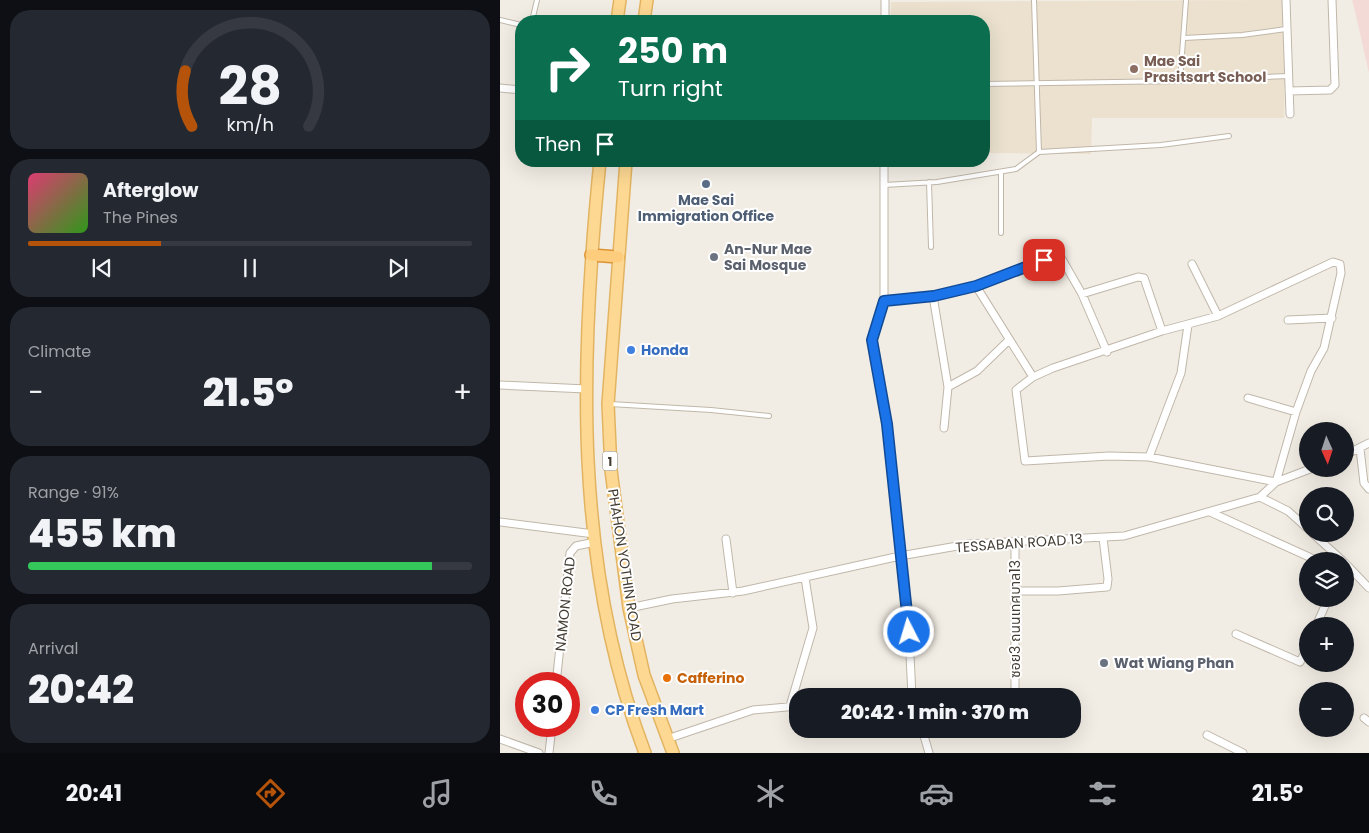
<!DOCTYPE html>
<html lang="en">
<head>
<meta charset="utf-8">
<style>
	:root { --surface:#171b24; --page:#242831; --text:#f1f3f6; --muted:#9ea1a6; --line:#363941; --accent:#b45309 }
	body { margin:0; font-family:Poppins,"Noto Sans Thai",sans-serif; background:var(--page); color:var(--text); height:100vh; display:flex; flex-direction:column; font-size:19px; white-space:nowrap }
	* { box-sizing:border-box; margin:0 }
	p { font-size:16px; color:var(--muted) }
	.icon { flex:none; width:28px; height:28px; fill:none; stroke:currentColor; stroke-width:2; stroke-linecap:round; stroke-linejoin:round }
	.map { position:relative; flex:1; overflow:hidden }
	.details { display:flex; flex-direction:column; gap:10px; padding:10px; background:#0d0f14; width:500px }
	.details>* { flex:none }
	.hud { position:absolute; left:15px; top:15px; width:475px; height:152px; border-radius:20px; box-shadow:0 5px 20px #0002; background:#0b6e4f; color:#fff; overflow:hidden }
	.needle { width:32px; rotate:177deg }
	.controls { position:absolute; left:799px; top:422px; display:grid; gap:10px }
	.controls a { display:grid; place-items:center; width:55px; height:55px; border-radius:50%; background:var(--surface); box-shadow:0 5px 20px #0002; font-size:25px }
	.speed { position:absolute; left:15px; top:672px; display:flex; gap:10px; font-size:25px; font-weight:700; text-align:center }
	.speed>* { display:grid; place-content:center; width:65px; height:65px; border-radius:50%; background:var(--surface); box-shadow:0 5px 20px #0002; line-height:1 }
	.speed .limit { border:8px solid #d22; background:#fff; color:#111 }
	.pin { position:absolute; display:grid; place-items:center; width:42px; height:42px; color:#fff; margin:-21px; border-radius:10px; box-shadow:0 2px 8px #0006 }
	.me { position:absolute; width:55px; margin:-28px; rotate:355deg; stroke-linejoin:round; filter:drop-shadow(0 0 4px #0008) }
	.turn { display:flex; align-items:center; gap:18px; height:105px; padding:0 20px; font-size:22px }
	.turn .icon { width:65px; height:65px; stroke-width:2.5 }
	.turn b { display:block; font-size:35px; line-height:42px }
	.then { display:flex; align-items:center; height:48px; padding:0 20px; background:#0003; gap:10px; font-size:19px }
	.big { font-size:38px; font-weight:800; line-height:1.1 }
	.details .tile { flex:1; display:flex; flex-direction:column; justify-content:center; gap:8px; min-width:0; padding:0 18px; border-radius:20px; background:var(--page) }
	.details .dial { align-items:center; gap:0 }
	.dial svg { height:130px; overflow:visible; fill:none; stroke:var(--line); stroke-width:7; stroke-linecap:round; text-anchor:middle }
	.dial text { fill:var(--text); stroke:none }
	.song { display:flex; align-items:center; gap:15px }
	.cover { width:60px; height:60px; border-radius:8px; background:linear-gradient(135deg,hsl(340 70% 55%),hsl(110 70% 35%)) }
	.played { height:5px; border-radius:2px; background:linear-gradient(90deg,var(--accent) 30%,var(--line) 30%) }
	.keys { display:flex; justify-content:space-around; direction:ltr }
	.heat { display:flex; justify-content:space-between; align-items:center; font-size:28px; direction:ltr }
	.charge { height:8px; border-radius:4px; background:linear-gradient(90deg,#34c759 91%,var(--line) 0) }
	.trip { position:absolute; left:289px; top:688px; width:292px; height:50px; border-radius:20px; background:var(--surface); box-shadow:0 5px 20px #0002; font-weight:800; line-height:50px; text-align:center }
	.tab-bar { display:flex; height:80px; justify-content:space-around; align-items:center; background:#090b0e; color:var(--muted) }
	.tab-bar .icon { width:35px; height:35px }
	.tab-bar .selected { color:var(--accent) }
	.tab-bar b { font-size:22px; color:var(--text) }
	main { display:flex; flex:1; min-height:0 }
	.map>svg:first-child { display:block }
	.education { fill:#ebe1ce }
	.medical { fill:#f3dad7 }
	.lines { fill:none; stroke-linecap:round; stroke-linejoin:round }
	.service-casing { stroke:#c0b7aa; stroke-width:6 }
	.minor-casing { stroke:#c0b7aa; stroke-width:9 }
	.primary-casing { stroke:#e2b462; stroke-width:14 }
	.trunk-casing { stroke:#dc9435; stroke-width:14 }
	.service { stroke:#fff; stroke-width:4 }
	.minor { stroke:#fff; stroke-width:7 }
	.primary { stroke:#fdd892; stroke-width:11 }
	.trunk { stroke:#fdcc7c; stroke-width:11 }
	.route-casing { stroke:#114b97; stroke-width:12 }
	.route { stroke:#1a73e8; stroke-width:9 }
	.education-dot { fill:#8d6e63; stroke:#fff; stroke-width:2 }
	.service-dot { fill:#5c6f8a; stroke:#fff; stroke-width:2 }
	.worship-dot { fill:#6b7280; stroke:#fff; stroke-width:2 }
	.shop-dot { fill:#3f7fe0; stroke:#fff; stroke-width:2 }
	.food-dot { fill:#e8710a; stroke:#fff; stroke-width:2 }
	.labels { text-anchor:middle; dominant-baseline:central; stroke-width:4; stroke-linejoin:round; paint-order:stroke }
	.shield { fill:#fff; stroke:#7c7771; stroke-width:1 }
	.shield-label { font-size:12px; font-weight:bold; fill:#443d34 }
	.education-label { font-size:14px; font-weight:bold; fill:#785e54; stroke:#fff; text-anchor:start }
	.service-label { font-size:14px; font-weight:bold; fill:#4e5e75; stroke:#fff }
	.worship-label { font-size:14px; font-weight:bold; fill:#5b616d; stroke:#fff; text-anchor:start }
	.shop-label { font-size:14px; font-weight:bold; fill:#366cbe; stroke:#fff; text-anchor:start }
	.street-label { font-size:14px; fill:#443d34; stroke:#fff }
	.food-label { font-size:14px; font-weight:bold; fill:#c56008; stroke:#fff; text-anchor:start }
</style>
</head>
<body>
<main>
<section class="details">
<div class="tile dial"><svg viewBox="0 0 100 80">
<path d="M14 69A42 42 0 1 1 86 69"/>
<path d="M14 69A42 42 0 0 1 10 35" stroke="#b45309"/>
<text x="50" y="56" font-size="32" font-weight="700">28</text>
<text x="50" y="72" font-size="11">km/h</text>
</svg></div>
<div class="tile">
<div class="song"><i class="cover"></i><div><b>Afterglow</b><p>The Pines</p></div></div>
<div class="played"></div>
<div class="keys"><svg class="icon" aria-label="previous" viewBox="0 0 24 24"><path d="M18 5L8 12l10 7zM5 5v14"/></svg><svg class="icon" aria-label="pause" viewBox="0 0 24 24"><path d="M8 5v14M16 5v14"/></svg><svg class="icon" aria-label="next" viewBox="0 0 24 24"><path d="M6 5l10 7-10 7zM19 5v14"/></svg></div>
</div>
<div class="tile"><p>Climate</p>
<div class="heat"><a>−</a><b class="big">21.5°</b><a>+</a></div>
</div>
<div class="tile"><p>Range · 91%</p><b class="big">455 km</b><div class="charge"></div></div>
<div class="tile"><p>Arrival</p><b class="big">20:42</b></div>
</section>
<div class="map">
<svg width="869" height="753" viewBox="0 0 869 753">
	<rect width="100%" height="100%" fill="#f2ede4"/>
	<path class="education" d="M786,0L784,118H592L591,154L484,153V21H391V2Z"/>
	<path class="medical" d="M852,0H869V73L854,7Z"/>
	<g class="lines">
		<defs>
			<path id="service" d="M534,0L539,152
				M0,20L21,25
				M32,21L37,0
				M684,38L742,35L786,29
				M680,81L686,0
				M484,84L680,81L788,76
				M429,182L431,247
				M384,185L437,182L516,169L539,152L661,145L729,136
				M501,233V172
				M110,404L211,410L269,416
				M515,696L561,693"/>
			<path id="minor" d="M786,0L790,114
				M385,21V0
				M0,88L21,90
				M789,91L830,90L835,85L832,0
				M384,161V301L372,340L387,424L408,615L412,696
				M833,262L840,264L841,273L824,348L811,371L796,412L776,482L649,457L609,456L525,461L516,390L533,377L553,368L662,331L718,316Z
				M692,264L718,316
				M476,286L533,377
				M582,294L638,277L644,278L662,331
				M433,296L448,387L444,428
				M384,301L433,296L476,286L559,254L582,294L607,352
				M788,320L832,318
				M0,385L86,389
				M448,387L477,371L509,340
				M748,398L796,412
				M860,449L864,483L869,489
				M845,455L869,443
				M649,457L681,373L688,325
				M760,497L788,511L808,529
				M710,512L818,561
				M0,522L94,534
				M813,534L843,561
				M226,539L233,593
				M845,563L869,588
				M515,591H558L607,587L608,579L603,538
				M129,608L172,599L243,591L400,556L469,544L624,536L760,497L776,482L810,469
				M816,626L828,599
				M736,634L800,662L808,646
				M56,684L70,553L76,546L95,542
				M515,696V543
				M290,706L313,628L305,578
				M864,718L869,722
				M422,729L429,753
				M707,735L743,753
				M0,739L39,753
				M167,739L253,710L298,706
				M49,753L52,726"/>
			<path id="primary" d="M117,21L120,0
				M144,21L147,0
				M100,161C80,359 73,564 145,753
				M126,161L108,404L111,470L129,608L144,675L173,753"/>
			<path id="trunk" d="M91,255L118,257"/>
		</defs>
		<use href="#service" class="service-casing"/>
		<use href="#minor" class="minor-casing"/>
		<use href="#primary" class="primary-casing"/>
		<use href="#trunk" class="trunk-casing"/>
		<use href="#service" class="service"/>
		<use href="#minor" class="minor"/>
		<use href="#primary" class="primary"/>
		<use href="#trunk" class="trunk"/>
	</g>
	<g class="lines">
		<defs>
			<path id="route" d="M409,632L387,424L372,340L384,301L434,296L476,286L544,260"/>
		</defs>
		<use href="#route" class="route-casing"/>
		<use href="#route" class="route"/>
	</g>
	<circle class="education-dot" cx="634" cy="69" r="5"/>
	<circle class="service-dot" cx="206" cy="184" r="5"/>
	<g class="worship-dot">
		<circle cx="214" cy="257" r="5"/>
		<circle cx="604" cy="663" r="5"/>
	</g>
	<g class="shop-dot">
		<circle cx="131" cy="350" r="5"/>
		<circle cx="95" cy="710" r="5"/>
	</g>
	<circle class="food-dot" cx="167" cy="678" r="5"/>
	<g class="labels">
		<rect class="shield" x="102.5" y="451.5" width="15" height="19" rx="4"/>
		<g class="shield-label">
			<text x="110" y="461">1</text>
		</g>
		<g class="education-label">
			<text x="644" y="61">Mae Sai<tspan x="644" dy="16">Prasitsart School</tspan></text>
		</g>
		<g class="service-label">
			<text x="206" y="200">Mae Sai<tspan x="206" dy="16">Immigration Office</tspan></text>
		</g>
		<g class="worship-label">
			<text x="224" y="249">An-Nur Mae<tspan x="224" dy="16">Sai Mosque</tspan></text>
			<text x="614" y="663">Wat Wiang Phan</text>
		</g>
		<g class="shop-label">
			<text x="141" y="350">Honda</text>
			<text x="105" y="710">CP Fresh Mart</text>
		</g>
		<g class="street-label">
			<text transform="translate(519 543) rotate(-4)">TESSABAN ROAD 13</text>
			<text transform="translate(125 565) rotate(81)">PHAHON YOTHIN ROAD</text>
			<text transform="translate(65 604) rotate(-84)">NAMON ROAD</text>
			<text transform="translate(515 619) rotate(-90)">ซอย3 ถนนเทศบาล13</text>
		</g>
		<g class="food-label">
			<text x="177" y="678">Cafferino</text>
		</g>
	</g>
</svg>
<div class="controls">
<a><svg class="needle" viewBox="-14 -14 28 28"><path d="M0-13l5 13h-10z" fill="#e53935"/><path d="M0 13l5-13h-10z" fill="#9ea1a6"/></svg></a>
<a><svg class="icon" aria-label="search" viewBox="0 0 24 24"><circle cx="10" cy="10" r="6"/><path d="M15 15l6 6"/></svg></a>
<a><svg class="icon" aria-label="layers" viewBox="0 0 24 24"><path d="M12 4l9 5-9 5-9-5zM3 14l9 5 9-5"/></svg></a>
<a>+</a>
<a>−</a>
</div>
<div class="speed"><div class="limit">30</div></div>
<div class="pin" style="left:544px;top:260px;background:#d93025"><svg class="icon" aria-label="arrive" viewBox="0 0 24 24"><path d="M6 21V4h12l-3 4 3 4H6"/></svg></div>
<svg class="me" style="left:409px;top:632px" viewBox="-20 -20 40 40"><circle r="17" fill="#1a73e8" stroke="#fff" stroke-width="3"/><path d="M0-11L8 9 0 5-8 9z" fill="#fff"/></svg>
<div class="trip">20:42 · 1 min · 370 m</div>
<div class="hud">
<div class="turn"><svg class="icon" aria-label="right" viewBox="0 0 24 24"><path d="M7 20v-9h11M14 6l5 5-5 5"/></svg><div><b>250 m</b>Turn right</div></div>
<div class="then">Then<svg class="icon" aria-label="arrive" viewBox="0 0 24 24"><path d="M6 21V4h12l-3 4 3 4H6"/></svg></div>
</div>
</div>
</main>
<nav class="tab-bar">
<b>20:41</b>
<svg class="icon selected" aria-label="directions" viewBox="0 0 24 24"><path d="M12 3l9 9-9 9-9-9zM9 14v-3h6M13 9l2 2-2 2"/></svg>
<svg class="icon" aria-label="music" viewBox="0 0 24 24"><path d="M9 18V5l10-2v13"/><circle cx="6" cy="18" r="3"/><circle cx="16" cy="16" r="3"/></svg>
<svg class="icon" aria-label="phone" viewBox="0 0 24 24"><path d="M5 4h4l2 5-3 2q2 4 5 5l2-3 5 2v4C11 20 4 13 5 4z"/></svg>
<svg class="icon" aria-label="climate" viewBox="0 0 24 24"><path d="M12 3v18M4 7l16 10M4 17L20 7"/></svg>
<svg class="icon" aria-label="car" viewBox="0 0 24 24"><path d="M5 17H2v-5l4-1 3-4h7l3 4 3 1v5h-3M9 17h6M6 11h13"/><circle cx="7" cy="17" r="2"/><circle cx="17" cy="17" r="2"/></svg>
<svg class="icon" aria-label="filters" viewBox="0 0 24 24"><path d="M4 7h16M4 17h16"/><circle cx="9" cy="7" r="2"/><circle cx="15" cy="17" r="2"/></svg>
<b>21.5°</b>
</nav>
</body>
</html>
